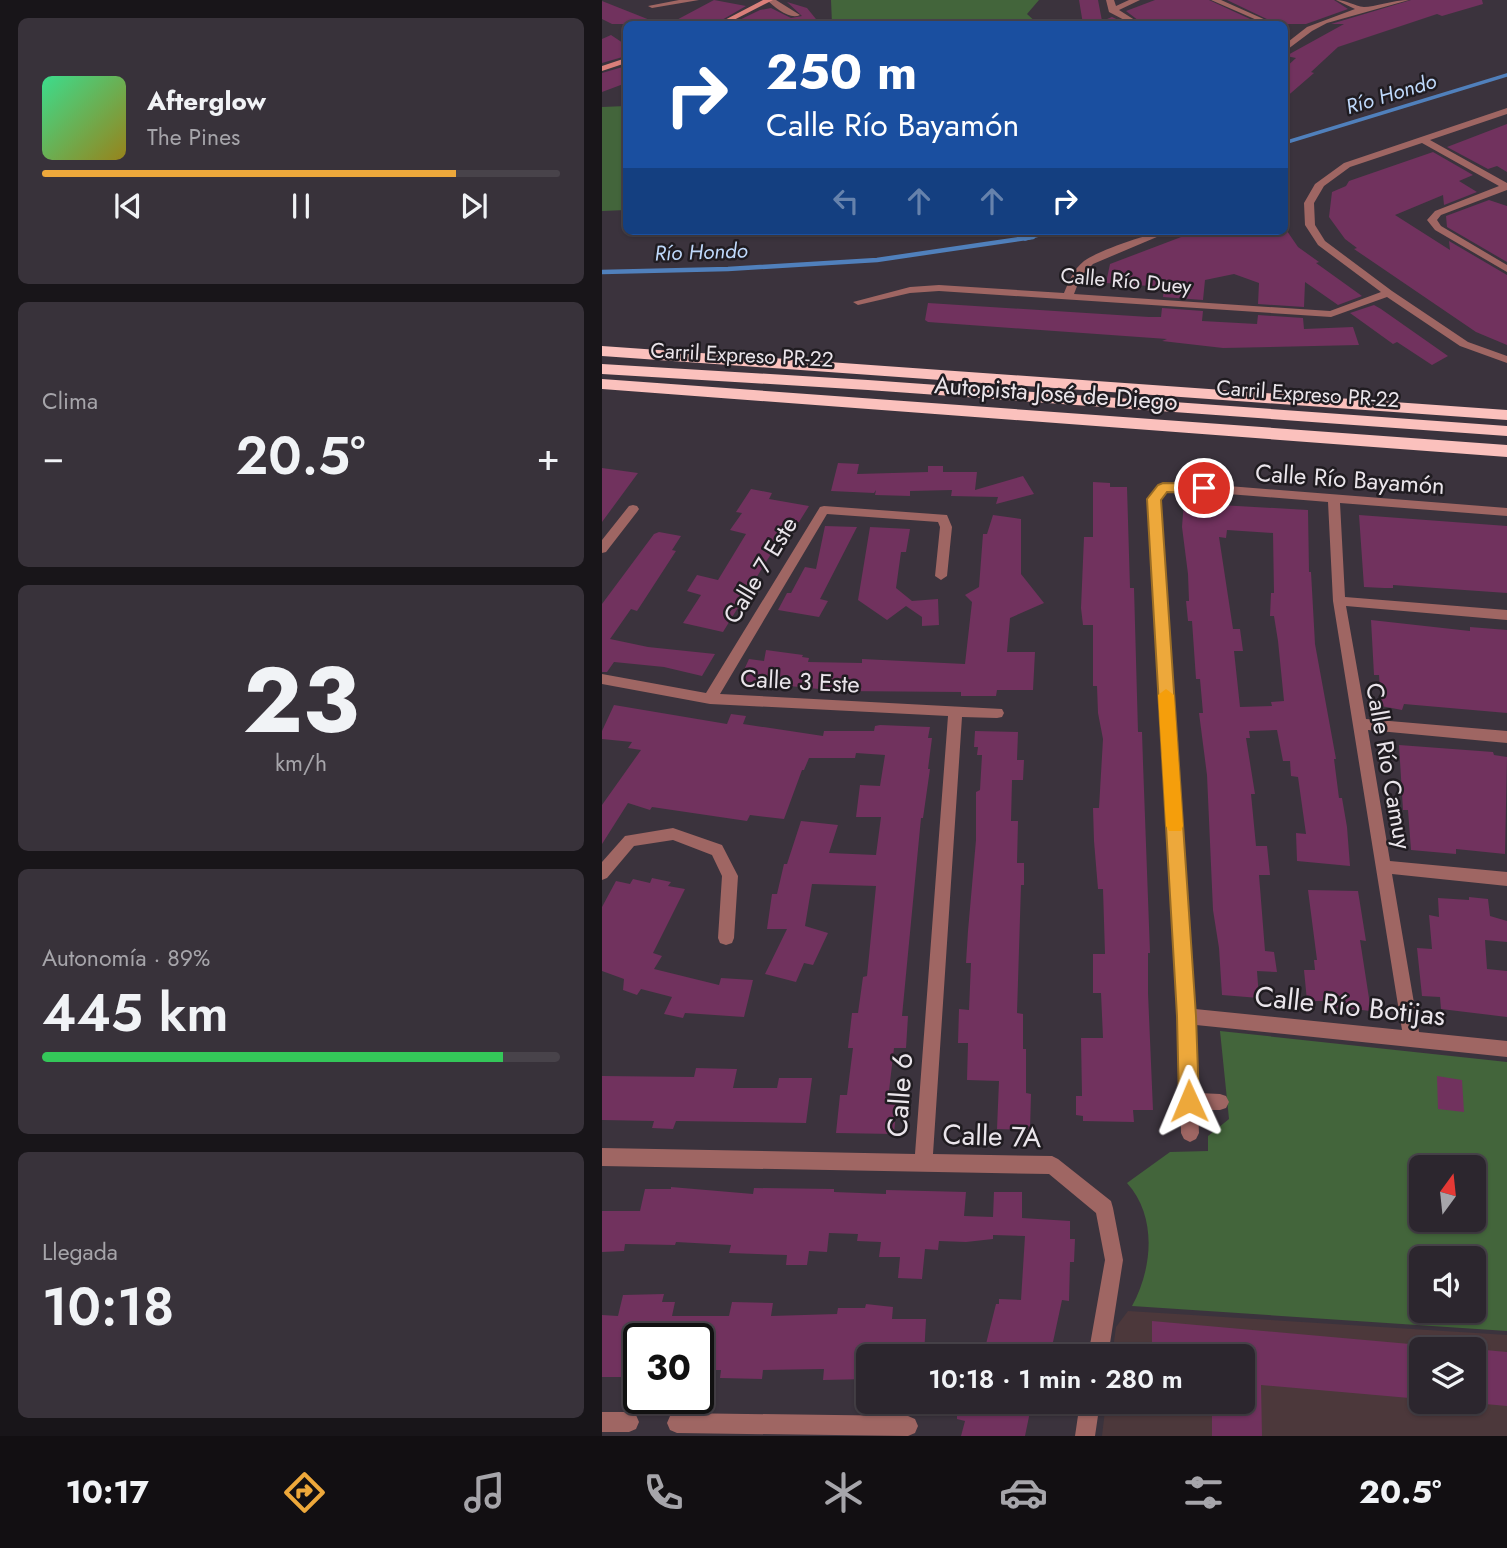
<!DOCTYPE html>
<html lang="es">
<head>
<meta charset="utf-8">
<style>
	:root { --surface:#2c262e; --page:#38323a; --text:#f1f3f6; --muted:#a6a5aa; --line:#48434a; --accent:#eda83b }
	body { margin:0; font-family:Jost,sans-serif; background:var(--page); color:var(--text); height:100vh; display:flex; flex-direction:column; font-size:26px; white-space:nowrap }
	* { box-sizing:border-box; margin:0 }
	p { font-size:23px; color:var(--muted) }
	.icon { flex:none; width:38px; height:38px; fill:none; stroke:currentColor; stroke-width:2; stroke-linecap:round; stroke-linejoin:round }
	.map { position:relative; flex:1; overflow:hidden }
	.panel { display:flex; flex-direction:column; gap:18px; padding:18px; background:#181519; width:602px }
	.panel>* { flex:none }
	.guide { position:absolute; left:21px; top:21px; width:665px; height:214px; border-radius:10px; box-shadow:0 2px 5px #0004,0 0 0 2px var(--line); background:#1a4fa0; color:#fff; overflow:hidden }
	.needle { width:46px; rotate:15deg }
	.buttons { position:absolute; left:807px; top:1155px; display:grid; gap:14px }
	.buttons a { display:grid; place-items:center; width:77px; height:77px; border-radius:10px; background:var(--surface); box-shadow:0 2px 5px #0004,0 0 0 2px var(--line); font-size:35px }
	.speed { position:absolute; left:21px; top:1323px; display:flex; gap:14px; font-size:35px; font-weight:700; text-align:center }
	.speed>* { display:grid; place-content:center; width:91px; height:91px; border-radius:50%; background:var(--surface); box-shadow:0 2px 5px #0004,0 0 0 2px var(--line); line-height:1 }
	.speed .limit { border:4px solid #111; border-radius:10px; background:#fff; color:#111 }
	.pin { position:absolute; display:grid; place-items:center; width:60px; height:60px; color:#fff; margin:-30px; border:4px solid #fff; border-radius:50%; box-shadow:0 2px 7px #0007 }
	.me { position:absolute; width:77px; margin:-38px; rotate:359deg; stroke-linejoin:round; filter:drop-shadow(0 0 5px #0008) }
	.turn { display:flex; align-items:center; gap:24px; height:147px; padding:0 28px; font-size:32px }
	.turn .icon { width:91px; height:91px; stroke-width:2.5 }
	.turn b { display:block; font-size:49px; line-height:60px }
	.lanes { display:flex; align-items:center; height:66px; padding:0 28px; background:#0003; justify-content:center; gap:35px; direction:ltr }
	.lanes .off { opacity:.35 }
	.big { font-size:52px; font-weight:600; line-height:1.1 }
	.panel .widget { flex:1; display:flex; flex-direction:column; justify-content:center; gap:10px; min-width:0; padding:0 24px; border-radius:10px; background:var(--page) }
	.panel .dial { align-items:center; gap:0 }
	.dial b { font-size:91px; line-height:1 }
	.song { display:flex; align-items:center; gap:21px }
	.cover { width:84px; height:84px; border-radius:10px; background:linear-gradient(135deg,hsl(150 70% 55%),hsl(50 70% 35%)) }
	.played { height:7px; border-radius:4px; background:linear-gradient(90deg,var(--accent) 80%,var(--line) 80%) }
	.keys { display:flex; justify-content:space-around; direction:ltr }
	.heat { display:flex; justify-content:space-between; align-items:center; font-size:38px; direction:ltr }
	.charge { height:10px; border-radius:5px; background:linear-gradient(90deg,#34c759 89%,var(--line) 0) }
	.trip { position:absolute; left:254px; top:1344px; width:399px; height:70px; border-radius:10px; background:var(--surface); box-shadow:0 2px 5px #0004,0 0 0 2px var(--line); font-weight:600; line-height:70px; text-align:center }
	.dock { display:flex; height:112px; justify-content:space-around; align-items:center; background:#120f12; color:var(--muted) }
	.dock .icon { width:49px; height:49px }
	.dock .selected { color:var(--accent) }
	.dock b { font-size:32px; color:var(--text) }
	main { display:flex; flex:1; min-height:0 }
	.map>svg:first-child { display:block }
	.education { fill:#4c383b; fill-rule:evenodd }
	.green { fill:#43653b; fill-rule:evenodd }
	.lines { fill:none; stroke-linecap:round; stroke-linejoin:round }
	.stream-far1 { stroke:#5080bc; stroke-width:3.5 }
	.stream { stroke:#5080bc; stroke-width:4.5 }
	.building { fill:#71325e; fill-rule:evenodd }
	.street { fill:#9f6663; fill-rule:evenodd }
	.secondary { fill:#da7f7a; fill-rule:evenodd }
	.highway { fill:#fbc1bd; fill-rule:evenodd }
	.route { fill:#eda83b; stroke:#9a6d26; stroke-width:2 }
	.slow { fill:#f59e0b }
	.labels { text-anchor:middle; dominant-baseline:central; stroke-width:5; stroke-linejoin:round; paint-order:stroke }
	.far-water-label { font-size:21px; font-style:italic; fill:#bfd9fb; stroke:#201c21 }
	.far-street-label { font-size:21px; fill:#eae5eb; stroke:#201c21 }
	.street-label { font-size:24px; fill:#eae5eb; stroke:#201c21 }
	.near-street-label { font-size:28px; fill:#eae5eb; stroke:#201c21 }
</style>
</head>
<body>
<main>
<section class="panel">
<div class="widget">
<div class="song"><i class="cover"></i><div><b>Afterglow</b><p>The Pines</p></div></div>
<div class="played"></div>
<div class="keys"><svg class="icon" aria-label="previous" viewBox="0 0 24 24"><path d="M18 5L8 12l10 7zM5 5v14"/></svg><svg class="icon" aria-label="pause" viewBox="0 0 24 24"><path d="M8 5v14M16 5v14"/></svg><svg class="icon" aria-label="next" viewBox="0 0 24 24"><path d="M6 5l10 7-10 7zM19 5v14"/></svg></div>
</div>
<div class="widget"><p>Clima</p>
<div class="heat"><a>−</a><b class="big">20.5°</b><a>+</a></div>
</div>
<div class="widget dial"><b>23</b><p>km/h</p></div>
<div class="widget"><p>Autonomía · 89%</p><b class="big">445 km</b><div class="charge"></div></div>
<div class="widget"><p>Llegada</p><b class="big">10:18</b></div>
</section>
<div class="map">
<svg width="905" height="1436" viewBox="0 0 905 1436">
	<rect width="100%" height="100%" fill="#3b333d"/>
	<path class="education" d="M526,1311L905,1335V1436H500L504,1402H640V1356H510L514,1327ZM819,1349H872V1402H819Z"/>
	<path class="green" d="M229,0H437L425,14L436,24H230Z
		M24,106V210L0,211V107Z
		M618,1031L905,1062V1331L530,1306C550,1270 556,1217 525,1183L568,1152L606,1151V1136L627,1119ZM819,1167H872V1220H819ZM819,1258H872V1311H819Z"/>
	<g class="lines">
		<path class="stream-far1" d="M682,143L905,75
			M423,239L450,231"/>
		<path class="stream" d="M0,272L126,269L275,260L431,237"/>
	</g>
	<path class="building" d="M112,0L144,6L113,24H67Z
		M477,0H496L500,21L510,17L525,24H481Z
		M553,0H607L659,24H541L524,11Z
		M625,0H732L746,9L704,24H675Z
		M809,0H880L881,4L840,16L835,14L736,47L709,72L712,73L682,99V69L694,58L684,56L742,24H729Z
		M0,1L58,24H10L0,19Z
		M185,2L205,8L218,24H129L158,10L169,8L189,18L200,16Z
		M9,35L24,45V56L0,63V39Z
		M24,66V83L0,92V73Z
		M905,124V172L895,166L886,169L845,147Z
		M831,152L871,175L857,181L875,192L842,205L841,195L793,215L848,250L847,241L905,275V345L874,332L752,249L755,248L743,239L727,217L730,192L744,186L747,181Z
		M887,200L905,206V262L845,227L844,216Z
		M595,231H685L696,247L717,262L714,263L760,296L736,305L703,282L702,307L656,304L657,283L632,274L603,280L601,300L561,297L562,287L504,283L508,264Z
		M326,303L547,317H559L560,308L601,311L600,321L655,324L656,315L701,318L702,329L751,327L757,345L621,348L560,341L565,339L326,322L323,320Z
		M772,305L779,309L846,356L830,365L795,342L791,344L748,313Z
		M236,463L257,464L255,474L326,472V466H341V472H375L373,490L421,476L432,494L394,504L396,497L349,496L350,490L308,491V496L273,495L274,490L272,493L229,491Z
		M0,468L36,473L0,522Z
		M491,482L508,483V487H525L528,588H532L536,732H540L541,763L548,953H546V993L551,1110H531L532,1122L481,1121V1116L474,1115V1096H480L479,1038H501L499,993H491V954H503L501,889H496L492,841L491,808H497L501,739L496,713L495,686H491V625H481L479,608L482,537H491Z
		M149,489L170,493L167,499L207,506L197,522L188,523L121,632L81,623L99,595L85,591L95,575L116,580L144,534L128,530L140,513L134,512Z
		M582,501L600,504L706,510L707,572H709L713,644L734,759H732L737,798H740L745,827L748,866L695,861L694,833L704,834L696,777L689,776L688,761H681L675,730L647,731L648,738H644L653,794H649L654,846H665L668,875H657L663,951L672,952L675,972L655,971L657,998L620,995L617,948L611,910L605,775L597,713H601L598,679H594L590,621H586L584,601H587L586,574L580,527ZM625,530L671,533L672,593H669L668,616H672L676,641L682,701L669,702L670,706L638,707L632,651H641L638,629H631L617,537L624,538Z
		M391,515L419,519V574L442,603L408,618L405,652H433L431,690H395L394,696H359V692L237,691L137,681L147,659L162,661L164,650L201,655L200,657L207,658L206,662L260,663V659L363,664L370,602L363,595L377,587L381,534H385Z
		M757,515L905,526V593L791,585V588H782L762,587Z
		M223,526L255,527L218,599L226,601L217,617L176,610L185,593H189L203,567L214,569Z
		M268,527L308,529L304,552H299L294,588L310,601L336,599L337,625L320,626V617L304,606L285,620L256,600Z
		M57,532L79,536L70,550L74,551L35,611L29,609L8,639L46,647L113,654L100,676L62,667L12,662L5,672H0V604L52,534Z
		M769,620L868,631V627L905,630V713L802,704L800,710L779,706L777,675H772Z
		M12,705L125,724L129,714L144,716L141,724L221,736L222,731H272L273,726L278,725L328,727L326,738H330L326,769H328L321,818H319L300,1016H306L304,1048H292L286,1099H295L292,1134L234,1133L238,1095H245L251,1048H246L250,1013H256L261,977L265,976L274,886L210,884L203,926L226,933L211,965L202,963L194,982L163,974L185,929H165L170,894H175L182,864H185L199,821L236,825L227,853L274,855L279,817H254L258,785L278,786L283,755L254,753L253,758H207L202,770H200L182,819L148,815L145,821L50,807L48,810L26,803L0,844V805L39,750L26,748L30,742L0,739V731Z
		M373,731L416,732L415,760H422L421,780H410L409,821H416L415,863H422V885H419L415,1013L421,1014V1049H424V1093L429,1094L428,1130L395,1129L397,1081L365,1080L366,1043H356L357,1009L367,1010L369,963H364L366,931L374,840V792L378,790L380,755H375L376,747H372Z
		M797,745L891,752L892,755L905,757L903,854L854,849V854L809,850L806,810H801Z
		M50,878L69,882L66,886L83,889L51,953L60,956L52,969L117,985L119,978L151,980L142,1017L83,1013L81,1018L62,1014L70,997L39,989L35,995L21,990L22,979L0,971V907L14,881L28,884L31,879L48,883Z
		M706,890L756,891L764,941L758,940L769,1011L723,1006L722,1001H705L702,970H713L712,960H715Z
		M867,897L886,899L888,916L905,921V942L883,940L885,969L905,971V1017L839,1009L838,997L820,996L815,948L830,949L827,915L837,917L836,898L867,900Z
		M94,1068L135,1069L131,1088H175L177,1078H210L204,1123L74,1121L71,1129L50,1128L52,1121L0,1120V1076L92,1077Z
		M835,1076L860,1080L862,1112L836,1109Z
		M69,1187L151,1194L152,1188L232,1189V1192L284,1194V1190L364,1192L362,1216L391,1217L392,1192H420V1218L468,1221V1239H473L472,1262H468L467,1301L460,1300L448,1356H381L394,1304H397V1299L419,1300L423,1236L391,1235V1239L364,1242L337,1241L336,1250L323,1249L320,1279L296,1278L298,1257H277L279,1242L255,1241L256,1234L227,1233L225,1252L207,1251L205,1265H184L185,1255L127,1253L129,1245L74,1242L73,1245L23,1244L22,1251L0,1252V1211H38L43,1189H69Z
		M62,1294L60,1302H73L70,1316H127L130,1302L171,1303L169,1316L235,1314L236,1308H263L264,1304L291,1307L290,1319H324L322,1356H266V1379L221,1380L222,1369L161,1370L160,1379L118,1378L119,1370H96V1339H37V1377H0V1315L16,1316L21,1295Z
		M550,1321L819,1345V1399L659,1385L660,1436H610V1402H640V1356H550Z
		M872,1349L905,1352V1406L872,1403Z
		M325,1402H430L423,1436H359L363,1421L355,1419V1415L324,1407Z"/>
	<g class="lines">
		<path class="street" d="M77,0H97L50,8L46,6Z
			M165,0H174L198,15C188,20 173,8 165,0Z
			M504,0H512L514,6L527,0H538L517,10L539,24H530L507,12Z
			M609,0H619L673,24H664Z
			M734,0C745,0 752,6 762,7C772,7 792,0 807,0L725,23L710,31L682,52V45L705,27L753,9Z
			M905,108V114L828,140L905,183V190L839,215L835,220L839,226L905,265V272L833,230L825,220L833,211L897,186L820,143L748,167L722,186L712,203L713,225L723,241L790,291L866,342L905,356V363L858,346L785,297L729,317L337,291L308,293L256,305L251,302L308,287L337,285L462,293C467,281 471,270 482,261C495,251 552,231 569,231L491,264L479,276L472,294L728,311L779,292L716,245L703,225L702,203L713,184L742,163Z
			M576,482L905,508V516L738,503L743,597L905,610V620L744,606L764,719L905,731V743L766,730L788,861L905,872V886L790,874L817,1032L905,1041V1057L594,1025L596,1093L618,1094L624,1096L627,1102L624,1108L618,1110H596L597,1133L594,1139L588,1142L582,1139L579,1133L577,1016L546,499L557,485ZM576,490L726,502L731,601L800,1030L593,1009L558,500L565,491Z
			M31,505L35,506L37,509L35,512L4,552L0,553V540L27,506Z
			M222,506L345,515L350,527L345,576L339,580L333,576L338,527L336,522L225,514L118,694L400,709L402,713L400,717L395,718L360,717L331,1154L450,1156L456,1159L509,1201L511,1208L521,1260L506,1356H486L503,1260L494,1213L447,1174L0,1166V1148L313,1154L346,716L108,704L0,684V674L104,693L218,507Z
			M71,828L120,845L136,876L132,938L130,943L124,945L118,943L116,938L120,876L110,855L71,840L32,846L5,878L0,880V862L23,836Z
			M478,1402H498L493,1436H473Z
			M0,1412H27L34,1415L37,1422L34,1429L27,1432H0Z
			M75,1413L306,1416L313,1419L316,1426L313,1433L306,1436L75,1433L68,1430L65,1423L68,1416Z"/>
		<path class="secondary" d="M161,0H171L124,24H115Z
			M24,58V63L0,71V66Z"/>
		<path class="highway" d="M0,346L905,410V420L0,356Z
			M0,364L266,380L905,426V436L266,390L0,374Z
			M0,379L905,445V457L0,389Z"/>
	</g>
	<path class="route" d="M561,483L602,484L609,488L602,493L565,492L559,500L594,1016L597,1101L594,1107L587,1110L580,1107L577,1101L575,1016L545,499L556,485Z"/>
	<path class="slow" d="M564,689L572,695L581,826L579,831H567L564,826L556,695Z"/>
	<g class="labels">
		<g class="far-water-label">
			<text transform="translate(789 94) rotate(-17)">Río Hondo</text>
			<text transform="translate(99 252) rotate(-2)">Río Hondo</text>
		</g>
		<g class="far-street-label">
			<text transform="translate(524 281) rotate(5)">Calle Río Duey</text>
			<text transform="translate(140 355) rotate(3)">Carril Expreso PR-22</text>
			<text transform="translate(706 394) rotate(4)">Carril Expreso PR-22</text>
		</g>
		<g class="street-label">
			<text transform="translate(454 393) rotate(4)">Autopista José de Diego</text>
			<text transform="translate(748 479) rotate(4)">Calle Río Bayamón</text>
			<text transform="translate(158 570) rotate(-59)">Calle 7 Este</text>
			<text transform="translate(198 681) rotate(3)">Calle 3 Este</text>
			<text transform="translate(787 766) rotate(80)">Calle Río Camuy</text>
		</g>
		<g class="near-street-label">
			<text transform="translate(748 1006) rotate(6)">Calle Río Botijas</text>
			<text transform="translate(298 1095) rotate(-86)">Calle 6</text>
			<text transform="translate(390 1136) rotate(2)">Calle 7A</text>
		</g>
	</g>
</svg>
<div class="buttons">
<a><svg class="needle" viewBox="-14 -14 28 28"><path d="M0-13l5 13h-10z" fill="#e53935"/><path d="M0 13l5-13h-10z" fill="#a6a5aa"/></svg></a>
<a><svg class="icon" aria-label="sound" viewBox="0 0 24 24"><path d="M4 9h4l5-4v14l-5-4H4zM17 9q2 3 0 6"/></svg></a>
<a><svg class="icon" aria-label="layers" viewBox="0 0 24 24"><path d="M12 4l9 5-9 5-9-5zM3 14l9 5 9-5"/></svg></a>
</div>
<div class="speed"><div class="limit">30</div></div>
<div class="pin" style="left:602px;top:488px;background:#d93025"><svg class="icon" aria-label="arrive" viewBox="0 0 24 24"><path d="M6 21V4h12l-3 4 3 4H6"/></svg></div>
<svg class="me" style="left:587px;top:1101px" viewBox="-20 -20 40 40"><path d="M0-17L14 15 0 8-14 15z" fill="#eda83b" stroke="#fff" stroke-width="4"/></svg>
<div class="trip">10:18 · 1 min · 280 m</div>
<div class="guide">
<div class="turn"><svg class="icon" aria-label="right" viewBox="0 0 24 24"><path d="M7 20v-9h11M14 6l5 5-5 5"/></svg><div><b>250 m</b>Calle Río Bayamón</div></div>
<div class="lanes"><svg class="icon off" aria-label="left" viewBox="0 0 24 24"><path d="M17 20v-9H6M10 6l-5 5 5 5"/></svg><svg class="icon off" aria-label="ahead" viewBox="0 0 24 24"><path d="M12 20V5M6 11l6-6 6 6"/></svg><svg class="icon off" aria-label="ahead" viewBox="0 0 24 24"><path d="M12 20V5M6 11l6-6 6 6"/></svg><svg class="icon" aria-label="right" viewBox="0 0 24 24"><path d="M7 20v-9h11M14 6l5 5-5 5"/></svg></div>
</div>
</div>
</main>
<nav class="dock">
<b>10:17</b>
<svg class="icon selected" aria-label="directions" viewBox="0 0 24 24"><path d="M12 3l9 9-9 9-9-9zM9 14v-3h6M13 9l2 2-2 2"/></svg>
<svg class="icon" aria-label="music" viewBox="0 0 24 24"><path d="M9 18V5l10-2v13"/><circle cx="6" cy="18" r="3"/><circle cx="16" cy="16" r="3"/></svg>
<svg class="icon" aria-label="phone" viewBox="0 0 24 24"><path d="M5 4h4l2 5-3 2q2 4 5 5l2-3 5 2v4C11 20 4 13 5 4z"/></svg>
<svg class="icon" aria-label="climate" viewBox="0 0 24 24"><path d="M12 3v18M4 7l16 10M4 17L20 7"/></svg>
<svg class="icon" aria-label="car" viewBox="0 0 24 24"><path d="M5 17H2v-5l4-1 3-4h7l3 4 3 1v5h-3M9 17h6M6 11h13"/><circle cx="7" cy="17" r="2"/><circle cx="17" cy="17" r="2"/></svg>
<svg class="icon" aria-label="filters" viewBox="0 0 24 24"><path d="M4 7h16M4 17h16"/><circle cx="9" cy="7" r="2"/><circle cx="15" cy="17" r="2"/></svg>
<b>20.5°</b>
</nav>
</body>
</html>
